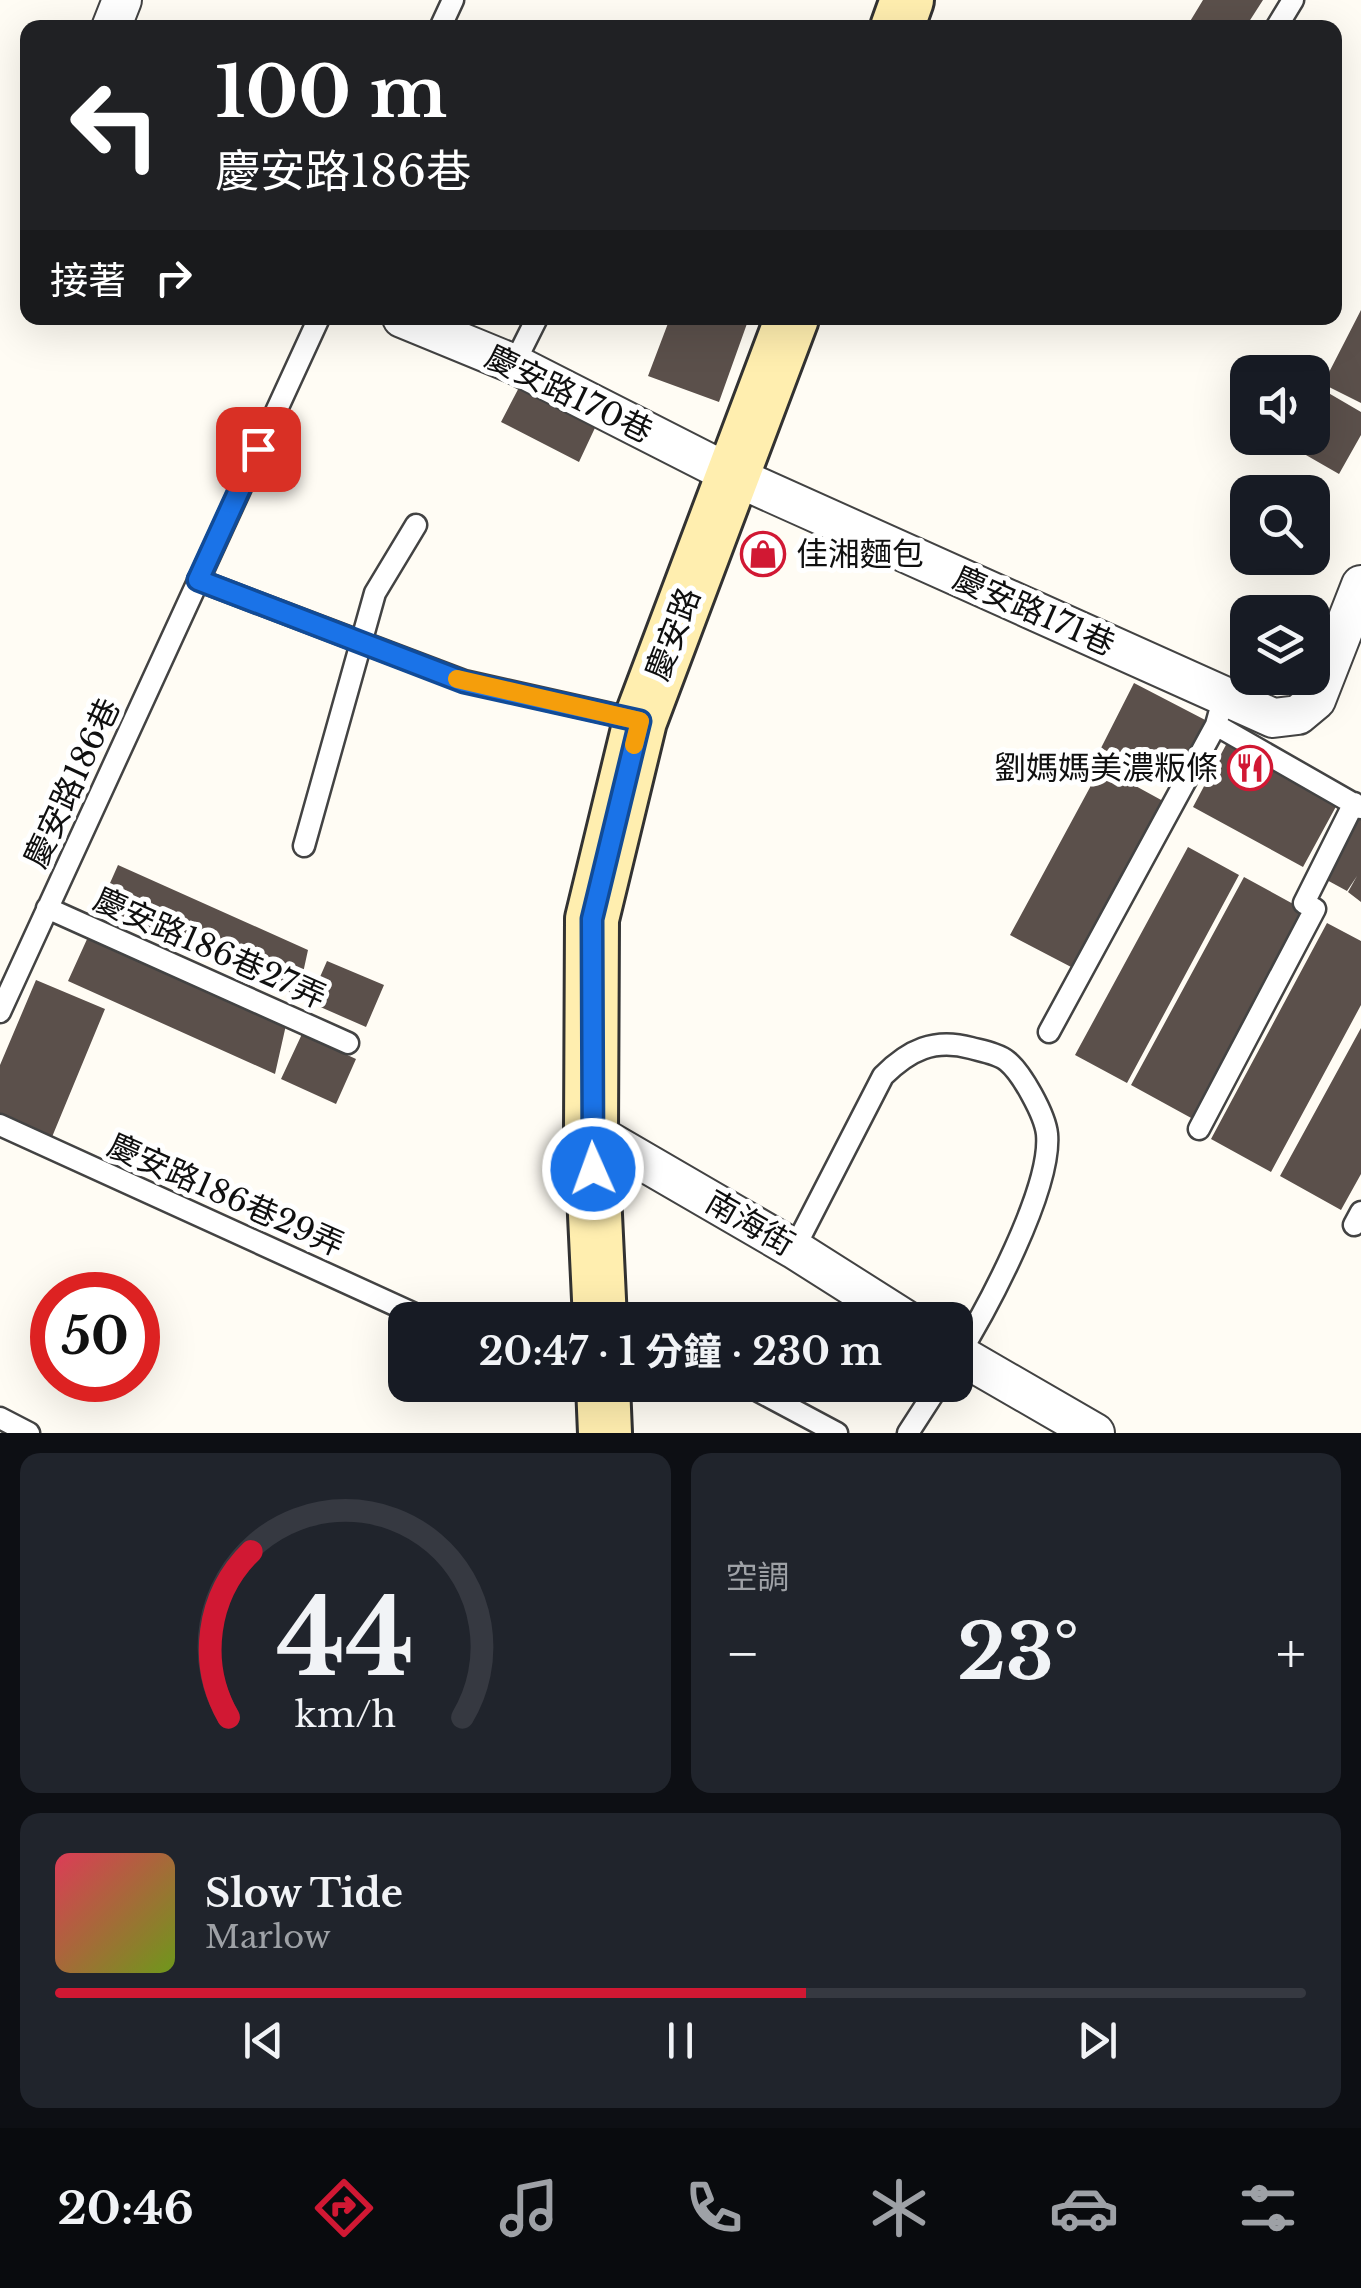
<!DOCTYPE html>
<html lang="zh-TW">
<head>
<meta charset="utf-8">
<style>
	:root { --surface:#171b24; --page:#20242c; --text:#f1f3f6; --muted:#9ea1a6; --line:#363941; --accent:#d11833 }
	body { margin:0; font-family:"Libre Baskerville","Noto Sans TC",serif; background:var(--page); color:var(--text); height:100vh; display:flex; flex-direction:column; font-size:38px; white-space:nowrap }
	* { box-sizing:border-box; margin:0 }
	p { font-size:32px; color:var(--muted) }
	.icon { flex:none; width:55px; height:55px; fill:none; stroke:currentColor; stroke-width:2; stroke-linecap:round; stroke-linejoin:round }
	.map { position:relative; height:1433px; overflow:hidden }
	.panel { display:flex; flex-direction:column; gap:20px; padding:20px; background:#0d0f14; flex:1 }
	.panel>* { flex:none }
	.banner { position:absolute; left:20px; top:20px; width:1322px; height:305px; border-radius:20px; box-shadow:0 10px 40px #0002; background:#202124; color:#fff; overflow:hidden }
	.controls { position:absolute; left:1230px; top:355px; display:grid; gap:20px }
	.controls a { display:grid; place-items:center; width:100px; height:100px; border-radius:20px; background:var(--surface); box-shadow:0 10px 40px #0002; font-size:50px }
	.speed { position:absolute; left:30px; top:1272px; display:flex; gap:20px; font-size:50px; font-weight:700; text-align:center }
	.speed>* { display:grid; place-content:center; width:130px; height:130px; border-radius:50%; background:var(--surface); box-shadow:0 10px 40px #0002; line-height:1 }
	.speed .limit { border:15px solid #d22; background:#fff; color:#111 }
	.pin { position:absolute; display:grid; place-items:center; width:85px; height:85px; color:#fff; margin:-42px; border-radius:20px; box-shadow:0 5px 15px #0006 }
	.me { position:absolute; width:110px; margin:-55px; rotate:358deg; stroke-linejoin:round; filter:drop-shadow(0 0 8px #0008) }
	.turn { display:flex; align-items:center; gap:35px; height:210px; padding:0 30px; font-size:45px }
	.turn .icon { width:130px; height:130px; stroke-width:2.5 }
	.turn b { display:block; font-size:70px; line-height:85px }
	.then { display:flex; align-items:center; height:95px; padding:0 30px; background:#0003; gap:20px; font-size:38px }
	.big { font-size:75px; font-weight:700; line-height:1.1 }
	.panel .card { flex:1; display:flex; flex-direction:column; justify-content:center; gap:15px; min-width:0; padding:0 35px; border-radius:20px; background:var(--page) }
	.panel .dial { align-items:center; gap:0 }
	.dial svg { height:260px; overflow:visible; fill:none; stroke:var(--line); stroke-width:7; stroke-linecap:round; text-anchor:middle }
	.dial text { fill:var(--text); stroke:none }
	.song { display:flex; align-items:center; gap:30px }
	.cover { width:120px; height:120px; border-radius:15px; background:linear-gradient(135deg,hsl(350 70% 55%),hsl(80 70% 35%)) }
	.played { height:10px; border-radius:5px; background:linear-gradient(90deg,var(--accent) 60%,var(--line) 60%) }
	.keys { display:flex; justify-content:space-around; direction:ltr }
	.heat { display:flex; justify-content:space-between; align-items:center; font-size:55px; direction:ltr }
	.panel .tiles { flex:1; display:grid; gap:20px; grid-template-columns:1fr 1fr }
	.card:last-child { grid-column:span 2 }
	.trip { position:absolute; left:388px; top:1302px; width:585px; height:100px; border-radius:20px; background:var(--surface); box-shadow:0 10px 40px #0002; font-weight:700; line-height:100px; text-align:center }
	.tabs { display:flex; height:160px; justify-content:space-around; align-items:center; background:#090b0e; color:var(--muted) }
	.tabs .icon { width:70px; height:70px }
	.tabs .on { color:var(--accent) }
	.tabs b { font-size:45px; color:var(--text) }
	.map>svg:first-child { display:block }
	.building { fill:#5b504b }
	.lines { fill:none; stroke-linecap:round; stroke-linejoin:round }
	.lane-casing { stroke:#434343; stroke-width:25 }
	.street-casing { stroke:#434343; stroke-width:42 }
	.secondary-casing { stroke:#323232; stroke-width:58 }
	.lane { stroke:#fff; stroke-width:20 }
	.street { stroke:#fff; stroke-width:38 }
	.secondary { stroke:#ffeeaf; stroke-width:52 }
	.route-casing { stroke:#114b97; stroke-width:25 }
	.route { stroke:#1a73e8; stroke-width:18 }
	.slow { stroke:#f59e0b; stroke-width:18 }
	.labels { text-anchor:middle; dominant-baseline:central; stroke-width:10; stroke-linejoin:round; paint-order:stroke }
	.street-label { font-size:32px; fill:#101010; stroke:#fff }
	.poi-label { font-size:32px; fill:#101010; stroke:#fff; text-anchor:start }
</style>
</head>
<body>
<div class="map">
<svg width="1361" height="1433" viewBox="0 0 1361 1433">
	<rect width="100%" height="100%" fill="#fffcf4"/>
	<path class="building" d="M1203,0H1263L1245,28H1186Z
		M1361,310V403L1323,384Z
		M670,318H749L719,402L648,376Z
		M525,376L601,415L579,462L501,422Z
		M1325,391L1361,412V435L1339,474L1292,447L1298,438H1312V412Z
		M1134,683L1211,723L1177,787L1101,748Z
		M1228,741L1339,801L1303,867L1193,807Z
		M1101,767L1163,801L1073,968L1010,935Z
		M1361,812V902L1348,892L1357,876L1347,891L1325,879Z
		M1188,847L1239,875L1127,1083L1075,1055Z
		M118,865L308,950L298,996L99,908Z
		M1244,877L1306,911L1193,1119L1131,1085Z
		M1327,923L1361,941V1005L1271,1172L1211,1139Z
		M88,937L286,1025L275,1074L68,981Z
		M327,961L384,985L366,1027L309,1002Z
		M36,980L105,1009L52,1137L0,1115V1065Z
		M1361,1028V1174L1341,1210L1280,1176Z
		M302,1034L356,1059L336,1104L281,1079Z"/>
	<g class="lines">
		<defs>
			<path id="lane" d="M440,28L453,0
				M1276,28L1293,0
				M514,364L537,318
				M198,580L464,681L638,720
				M1219,714L1216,725L1361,808
				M304,846L375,593L416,525
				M47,908L348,1043
				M0,1012L319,318
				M1049,1032L1216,725
				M0,1125L428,1320
				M1199,1129L1315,909L1304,903L1354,803
				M1354,1225L1361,1212
				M794,1249L883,1076C909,1050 934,1038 971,1048C982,1051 999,1054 1007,1061C1022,1073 1045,1115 1047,1134C1052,1189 986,1311 956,1359
				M747,1385L837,1433
				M0,1418L29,1433
				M908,1433L939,1385"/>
			<path id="street" d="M111,28L122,0
				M402,318L514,364L734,476L1273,718L1298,715L1316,700L1361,585
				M591,1131L794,1249L906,1320
				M955,1352L1095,1433"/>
			<path id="secondary" d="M897,28L907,0
				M600,1320L591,1131L592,919L640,721L792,318
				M603,1385L605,1433"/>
		</defs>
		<use href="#lane" class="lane-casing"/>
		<use href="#street" class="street-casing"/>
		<use href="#secondary" class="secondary-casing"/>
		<use href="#lane" class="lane"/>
		<use href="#street" class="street"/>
		<use href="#secondary" class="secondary"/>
	</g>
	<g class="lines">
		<defs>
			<path id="route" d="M258,449L198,580L464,682L640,721L592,919L593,1169"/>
		</defs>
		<use href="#route" class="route-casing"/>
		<use href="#route" class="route"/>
		<path class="slow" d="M457,679L640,721L634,745"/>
	</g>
	<defs>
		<symbol id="shop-ring" viewBox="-11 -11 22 22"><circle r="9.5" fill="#fff" stroke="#d11833" stroke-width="1.5"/><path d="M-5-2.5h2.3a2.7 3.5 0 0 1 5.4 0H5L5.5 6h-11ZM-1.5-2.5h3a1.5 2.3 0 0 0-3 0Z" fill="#d11833"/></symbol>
		<symbol id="restaurant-ring" viewBox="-11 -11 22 22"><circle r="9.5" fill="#fff" stroke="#d11833" stroke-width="1.5"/><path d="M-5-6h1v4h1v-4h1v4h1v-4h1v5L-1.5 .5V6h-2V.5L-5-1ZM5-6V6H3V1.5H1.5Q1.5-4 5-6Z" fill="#d11833"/></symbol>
	</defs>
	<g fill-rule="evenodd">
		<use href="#shop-ring" x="738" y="529" width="50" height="50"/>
		<use href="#restaurant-ring" x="1225" y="743" width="50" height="50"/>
	</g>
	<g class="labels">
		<g class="street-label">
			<text transform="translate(569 394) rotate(26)">慶安路170巷</text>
			<text transform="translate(1034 611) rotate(24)">慶安路171巷</text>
			<text transform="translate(673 634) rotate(-69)">慶安路</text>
			<text transform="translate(72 783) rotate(-65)">慶安路186巷</text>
			<text transform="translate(210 948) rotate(24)">慶安路186巷27弄</text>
			<text transform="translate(226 1195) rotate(24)">慶安路186巷29弄</text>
			<text transform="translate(750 1223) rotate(30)">南海街</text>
		</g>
		<g class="poi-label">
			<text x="796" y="554">佳湘麵包</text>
			<text x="1218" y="768" text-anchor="end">劉媽媽美濃粄條</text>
		</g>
	</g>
</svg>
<div class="controls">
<a><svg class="icon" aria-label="sound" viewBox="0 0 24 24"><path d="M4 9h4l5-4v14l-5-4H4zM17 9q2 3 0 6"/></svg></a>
<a><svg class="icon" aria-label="search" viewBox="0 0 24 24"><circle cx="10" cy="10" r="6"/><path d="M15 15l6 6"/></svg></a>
<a><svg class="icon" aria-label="layers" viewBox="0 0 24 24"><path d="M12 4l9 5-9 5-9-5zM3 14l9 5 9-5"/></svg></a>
</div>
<div class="speed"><div class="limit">50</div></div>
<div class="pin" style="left:258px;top:449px;background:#d93025"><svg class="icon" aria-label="arrive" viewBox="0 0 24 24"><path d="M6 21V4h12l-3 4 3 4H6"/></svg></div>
<svg class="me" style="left:593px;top:1169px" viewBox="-20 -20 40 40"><circle r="17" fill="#1a73e8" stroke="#fff" stroke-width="3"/><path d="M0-11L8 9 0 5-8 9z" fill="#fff"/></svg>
<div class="trip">20:47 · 1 分鐘 · 230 m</div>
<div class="banner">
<div class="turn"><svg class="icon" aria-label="left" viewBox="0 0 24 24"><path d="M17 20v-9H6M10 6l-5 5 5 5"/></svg><div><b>100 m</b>慶安路186巷</div></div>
<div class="then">接著<svg class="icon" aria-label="right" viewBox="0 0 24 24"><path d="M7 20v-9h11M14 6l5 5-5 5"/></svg></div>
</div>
</div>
<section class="panel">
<div class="tiles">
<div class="card dial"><svg viewBox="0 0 100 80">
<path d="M14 69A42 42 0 1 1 86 69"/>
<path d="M14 69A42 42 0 0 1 21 18" stroke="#d11833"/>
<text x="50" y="56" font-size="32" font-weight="700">44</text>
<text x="50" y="72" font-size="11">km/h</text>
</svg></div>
<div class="card"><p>空調</p>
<div class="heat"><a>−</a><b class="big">23°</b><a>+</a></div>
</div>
<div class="card">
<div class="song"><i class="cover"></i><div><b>Slow Tide</b><p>Marlow</p></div></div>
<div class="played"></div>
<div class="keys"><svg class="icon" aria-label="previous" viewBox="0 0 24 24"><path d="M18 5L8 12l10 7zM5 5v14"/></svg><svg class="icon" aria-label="pause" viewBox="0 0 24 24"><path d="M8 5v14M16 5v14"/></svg><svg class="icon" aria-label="next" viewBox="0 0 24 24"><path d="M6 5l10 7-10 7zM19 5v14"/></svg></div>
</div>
</div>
</section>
<nav class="tabs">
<b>20:46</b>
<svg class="icon on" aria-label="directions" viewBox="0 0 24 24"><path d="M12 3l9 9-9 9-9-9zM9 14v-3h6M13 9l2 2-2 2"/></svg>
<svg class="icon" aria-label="music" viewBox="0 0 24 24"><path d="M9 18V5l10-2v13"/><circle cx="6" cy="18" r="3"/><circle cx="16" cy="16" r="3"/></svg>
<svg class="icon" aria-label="phone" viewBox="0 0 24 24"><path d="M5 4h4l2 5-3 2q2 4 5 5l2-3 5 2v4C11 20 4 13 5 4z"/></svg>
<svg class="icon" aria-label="climate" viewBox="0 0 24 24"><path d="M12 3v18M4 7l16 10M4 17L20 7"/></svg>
<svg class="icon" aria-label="car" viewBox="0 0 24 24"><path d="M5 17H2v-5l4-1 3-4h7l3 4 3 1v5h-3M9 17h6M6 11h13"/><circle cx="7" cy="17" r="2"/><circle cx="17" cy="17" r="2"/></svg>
<svg class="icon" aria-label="filters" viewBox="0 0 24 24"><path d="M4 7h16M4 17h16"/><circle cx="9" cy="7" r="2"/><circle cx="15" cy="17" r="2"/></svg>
</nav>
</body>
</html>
